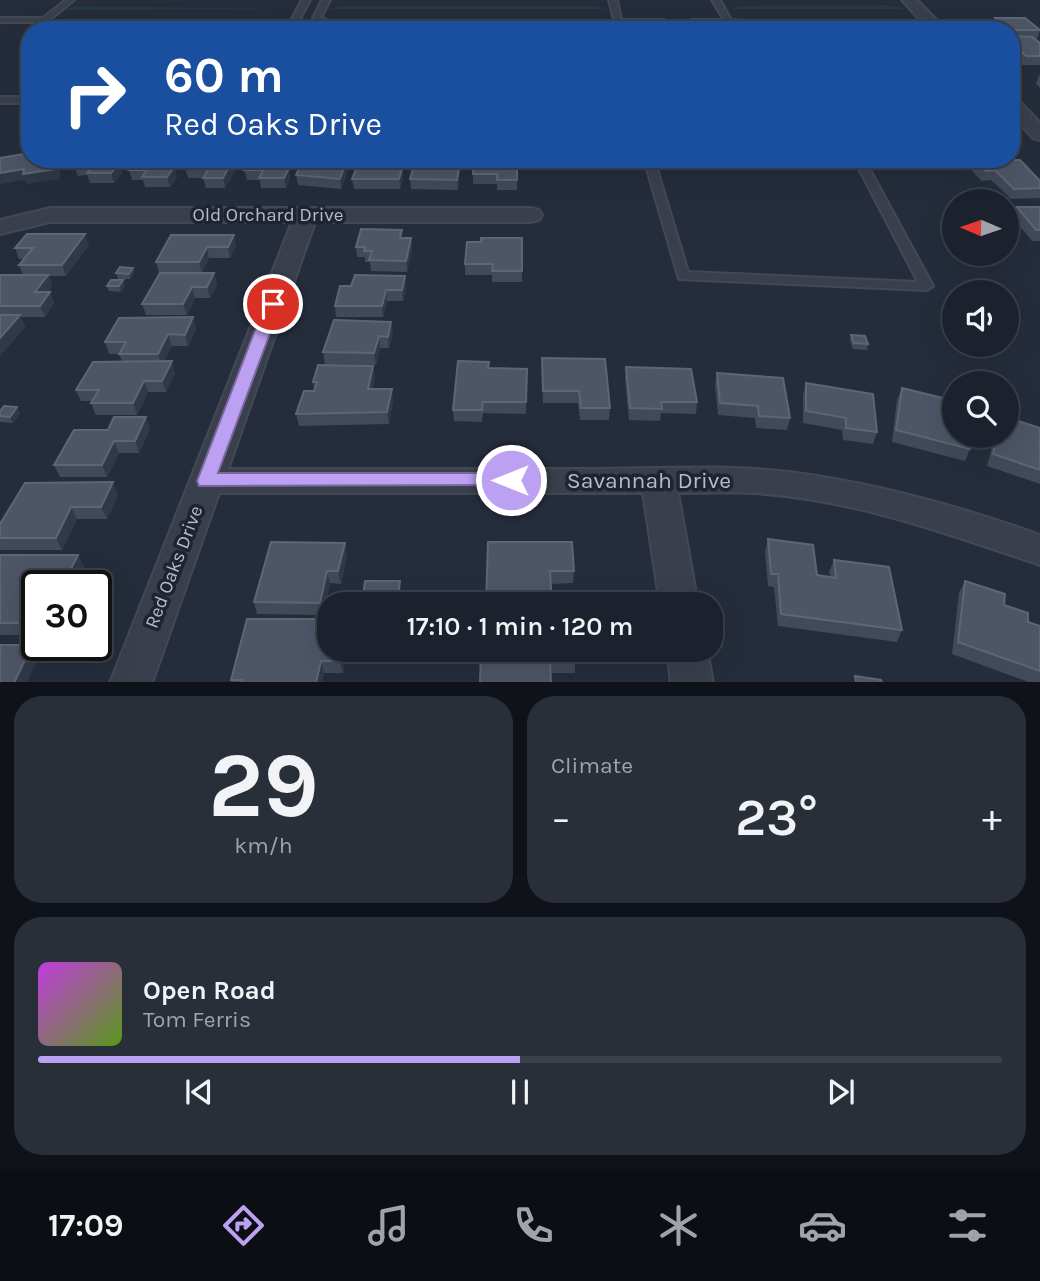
<!DOCTYPE html>
<html lang="en">
<head>
<meta charset="utf-8">
<style>
	:root { --surface:#1c222d; --page:#292f39; --text:#f1f3f6; --muted:#a0a4aa; --line:#3a3f49; --accent:#bca0f2 }
	body { margin:0; font-family:Karla,sans-serif; background:var(--page); color:var(--text); height:100vh; display:flex; flex-direction:column; font-size:26px; white-space:nowrap }
	* { box-sizing:border-box; margin:0 }
	p { font-size:23px; color:var(--muted) }
	.icon { flex:none; width:38px; height:38px; fill:none; stroke:currentColor; stroke-width:2; stroke-linecap:round; stroke-linejoin:round }
	.map { position:relative; height:682px; overflow:hidden }
	.drawer { display:flex; flex-direction:column; gap:14px; padding:14px; background:#0f1319; flex:1 }
	.drawer>* { flex:none }
	.guide { position:absolute; left:21px; top:21px; width:999px; height:147px; border-radius:28px; box-shadow:0 7px 28px #0002,0 0 0 2px var(--line); background:#1a4fa0; color:#fff; overflow:hidden }
	.needle { width:46px; rotate:272deg }
	.fabs { position:absolute; left:942px; top:189px; display:grid; gap:14px }
	.fabs a { display:grid; place-items:center; width:77px; height:77px; border-radius:50%; background:var(--surface); box-shadow:0 7px 28px #0002,0 0 0 2px var(--line); font-size:35px }
	.speed { position:absolute; left:21px; top:570px; display:flex; gap:14px; font-size:35px; font-weight:700; text-align:center }
	.speed>* { display:grid; place-content:center; width:91px; height:91px; border-radius:50%; background:var(--surface); box-shadow:0 7px 28px #0002,0 0 0 2px var(--line); line-height:1 }
	.speed .limit { border:4px solid #111; border-radius:10px; background:#fff; color:#111 }
	.pin { position:absolute; display:grid; place-items:center; width:60px; height:60px; color:#fff; margin:-30px; border:4px solid #fff; border-radius:50%; box-shadow:0 2px 7px #0007 }
	.me { position:absolute; width:77px; margin:-38px; rotate:270deg; stroke-linejoin:round; filter:drop-shadow(0 0 5px #0008) }
	.turn { display:flex; align-items:center; gap:24px; height:147px; padding:0 28px; font-size:32px }
	.turn .icon { width:91px; height:91px; stroke-width:2.5 }
	.turn b { display:block; font-size:49px; line-height:60px }
	.big { font-size:52px; font-weight:600; line-height:1.1 }
	.drawer .tile { flex:1; display:flex; flex-direction:column; justify-content:center; gap:10px; min-width:0; padding:0 24px; border-radius:28px; background:var(--page) }
	.drawer .dial { align-items:center; gap:0 }
	.dial b { font-size:91px; line-height:1 }
	.song { display:flex; align-items:center; gap:21px }
	.cover { width:84px; height:84px; border-radius:10px; background:linear-gradient(135deg,hsl(290 70% 55%),hsl(90 70% 35%)) }
	.played { height:7px; border-radius:4px; background:linear-gradient(90deg,var(--accent) 50%,var(--line) 50%) }
	.keys { display:flex; justify-content:space-around; direction:ltr }
	.heat { display:flex; justify-content:space-between; align-items:center; font-size:38px; direction:ltr }
	.drawer .tiles { flex:1; display:grid; gap:14px; grid-template-columns:1fr 1fr }
	.tile:last-child { grid-column:span 2 }
	.trip { position:absolute; left:317px; top:592px; width:406px; height:70px; border-radius:28px; background:var(--surface); box-shadow:0 7px 28px #0002,0 0 0 2px var(--line); font-weight:600; line-height:70px; text-align:center }
	.menu { display:flex; height:112px; justify-content:space-around; align-items:center; background:#0b0e12; color:var(--muted) }
	.menu .icon { width:49px; height:49px }
	.menu .current { color:var(--accent) }
	.menu b { font-size:32px; color:var(--text) }
	.map>svg:first-child { display:block }
	.green { fill:#27393d }
	.lines { fill:none; stroke-linecap:round; stroke-linejoin:round }
	.service-casing { stroke:#424955; stroke-width:4 }
	.minor-casing { stroke:#424955; stroke-width:4 }
	.service { fill:#393f4c; fill-rule:evenodd }
	.minor { fill:#393f4c; fill-rule:evenodd }
	.wall { fill:#414a5a }
	.shaded-wall { fill:#303949 }
	.building { fill:#4d5666; stroke:#5e6675; stroke-width:2 }
	.route { fill:#bca0f2; stroke:#7a689d; stroke-width:2 }
	.labels { text-anchor:middle; dominant-baseline:central; stroke-width:7; stroke-linejoin:round; paint-order:stroke }
	.street-label { font-size:19px; fill:#b5bbc7; stroke:#1e2531 }
	.near-street-label { font-size:23px; fill:#b5bbc7; stroke:#1e2531 }
</style>
</head>
<body>
<div class="map">
<svg width="1040" height="683" viewBox="0 0 1040 683">
	<rect width="100%" height="100%" fill="#252d3c"/>
	<path class="green" d="M886,5L909,9H731L738,6Z
		M75,6L290,9L65,10Z
		M340,6H597L606,9H329Z"/>
	<g class="lines">
		<defs>
			<path id="service" d="M66,0H74L37,30H30V32L28,30L37,22H0V18H43Z
				M302,0H310L294,30H286Z
				M322,0H330L321,17L343,30H333L313,18Z
				M609,0H617L621,20H664L668,22L664,24H615Z
				M712,0H720L731,20L884,28L888,30L688,24L687,22L691,20H724Z
				M0,97H30V103H0Z
				M644,159H654L688,272L918,282L854,159H864L933,286L927,290L679,279Z"/>
			<path id="minor" d="M902,0H917L946,30H929Z
				M1012,99L1019,101L1040,123V140L1033,138L1012,115Z
				M50,208H531L539,210L542,215L539,220L531,222H315L228,469C346,469 464,469 583,469C651,469 720,464 789,472C875,483 959,506 1040,535V565C946,533 853,499 753,493C728,492 703,493 678,493L698,604H660L643,493H219L152,683H110L292,222H50L0,234V220Z
				M667,649H707L713,683H671Z"/>
		</defs>
		<use href="#service" class="service-casing"/>
		<use href="#minor" class="minor-casing"/>
		<use href="#service" class="service"/>
		<use href="#minor" class="minor"/>
	</g>
	<path class="wall" d="M995,18L1040,30L1037,39H1035L1040,43V65H1023L1012,54V30H990Z
		M1039,75H1040V88L1036,84Z
		M116,159L118,163H119L122,173L114,183H90L87,175L78,176L74,166Z
		M169,159L171,167H174L177,177L170,187H145L143,180H132L129,170Z
		M346,161L348,171L341,189L298,185L296,175Z
		M976,161L1040,181V198L1011,199L991,180L982,181L972,171Z
		M240,162L225,188H206L203,178H188L185,168Z
		M517,162V190H497V184H473V174Z
		M283,168H289L290,178L286,188H261L260,180H247L244,170Z
		M390,168L402,169L403,179L400,189H354L352,179Z
		M445,169L459,179L458,190L411,189L410,179Z
		M1017,207H1040V241H1032L1013,218Z
		M171,235L236,246L230,258H209L202,273H159L156,262Z
		M403,238H411L412,249L407,272L371,271L370,262H365V257H357L356,247Z
		M522,238V282H492V275H465V264L481,242Z
		M89,245L66,276H49L52,286L48,292H50L54,303L45,317H20L25,327L0,356V275H23L19,265L24,259H19L15,248Z
		M116,273H134L130,279H118Z
		M214,273L217,284L210,298H195L187,315H146L142,304Z
		M405,276L406,287L403,301H387L383,317H336L335,306L351,286Z
		M125,285L121,292L109,291L107,286Z
		M193,317L196,329L188,346H172L164,361L175,373L166,392H148L137,415H96L91,403L92,401H81L76,390L122,361L119,354H109L105,342Z
		M393,333L389,348H380L376,365L325,364L323,352Z
		M851,335L868,344L867,350L853,349L850,341Z
		M373,366L375,378L372,389L393,401L389,424L299,426L296,414L314,391L313,382Z
		M626,367L697,402L696,414L661,413L660,421L629,420L625,379Z
		M489,368L527,369L526,414L483,413L482,422L454,421L453,410Z
		M542,370L610,408L609,420H580L578,403H543Z
		M717,373L790,418L787,430L756,428L755,418L718,415L715,385Z
		M806,383L877,432L873,444L843,440L842,430L803,423V395Z
		M902,388L941,418L970,449L965,461L892,442L897,400Z
		M0,411L20,413L13,423L0,422Z
		M146,417L150,429L139,453H119L107,477H60L54,465L108,430Z
		M1040,428V484L987,466L995,436H1006Z
		M118,495L107,519H77L62,550H0V524Z
		M768,539L817,575L830,577L829,572L834,560L902,630L897,642L778,626L774,587L768,586L765,552Z
		M488,542L574,571L573,583L551,584Z
		M0,555H78L84,567L37,586L28,635H0Z
		M347,555L341,584L330,583L323,615L257,614L254,602Z
		M965,581L1004,605L1028,622L1040,626V683H1031L952,654L959,593Z
		M347,649L343,673H324L322,683H232L231,680Z
		M481,649L575,661V673H550Z"/>
	<path class="shaded-wall" d="M57,159H66V165L60,166V179L27,184L25,180L0,184V173L24,169Z
		M110,159H116L118,164L107,163Z
		M168,159H169L171,168L162,167Z
		M233,159H239L240,162L225,188L223,178Z
		M281,159L283,168H277Z
		M346,161L348,171L341,189L340,179Z
		M119,163L122,173L114,183L111,173Z
		M174,167L177,177L170,187L167,177Z
		M289,168L290,178L286,188L284,178Z
		M402,169L403,179L400,189L399,179Z
		M459,169V179L458,190L457,180Z
		M85,234L89,245L66,276L62,265Z
		M234,235L236,246L230,258L228,247Z
		M411,238L412,249L407,272L406,261Z
		M207,247L209,258L202,273L199,262Z
		M133,268L134,273L130,279L129,274Z
		M214,273L217,284L210,298L207,287Z
		M48,275L52,286L39,303L35,292Z
		M405,276L406,287L403,301L402,290Z
		M123,280L125,285L121,292L119,286Z
		M192,287L195,298L187,315L183,304Z
		M386,290L387,301L383,317L382,306Z
		M50,292L54,303L45,317L40,306Z
		M20,315L25,327L0,356V338Z
		M193,317L196,329L188,346L185,335Z
		M391,322L393,333L389,348L388,337Z
		M168,334L172,346L162,365L158,354Z
		M379,336L380,348L376,365L374,353Z
		M172,361L175,373L166,392L162,381Z
		M373,366L375,378L370,401L368,389Z
		M144,381L148,392L137,415L133,403Z
		M392,389L393,401L389,424L387,412Z
		M17,407L20,413L13,423L10,417Z
		M146,417L150,429L139,453L135,441Z
		M114,441L119,453L107,477L102,465Z
		M113,482L118,495L107,519L101,507Z
		M71,507L77,519L62,550L56,538Z
		M345,543L347,555L341,584L338,571Z
		M78,555L84,567L74,586H62Z
		M327,571L330,583L323,615L320,603Z
		M400,581L401,588L399,604H397Z
		M37,591V617L28,635L21,623Z
		M32,645L39,657L27,683H14Z
		M342,649H347L343,673L340,661Z
		M321,661L324,673L322,683H316Z"/>
	<path class="building" d="M995,18H1025L1040,30H997L991,25H1000Z
		M646,20L710,21L714,30H649Z
		M1012,36L1032,37L1040,43V56H1026L1012,43Z
		M30,153V159H57L56,169L23,174L24,169L0,173V158Z
		M80,159H110L107,163H119L111,173H87L93,166H74Z
		M137,159H168L162,167H174L167,177H142L147,170H129Z
		M191,159H233L223,178H203L209,168H185Z
		M250,159H281L277,168H289L284,178H259L263,170H244Z
		M360,159H389L386,168L402,169L399,179H352Z
		M416,159H445L443,169H459L457,180L410,179Z
		M1020,160L1040,181V188L1014,189L995,170L986,171L976,161Z
		M303,161H346L340,179L296,175Z
		M474,162H517V180H497V174H473Z
		M1017,207H1040V230H1036Z
		M361,229L402,230L400,238H411L406,261L369,260L372,251H364L365,247H356Z
		M27,234H85L62,265H19L33,248H15Z
		M171,235H234L228,247H207L199,262H156Z
		M481,238H522V271H492L493,264H465L467,242H481Z
		M120,267L133,268L129,274L116,273Z
		M160,273H214L207,287H192L183,304H142Z
		M0,275H48L35,292H50L40,306H0Z
		M355,275L405,276L402,290H386L382,306H335L340,286H351Z
		M111,280H123L119,286H107Z
		M0,315H20L0,338Z
		M193,317L185,335L168,334L158,354H119L126,342H105L119,318Z
		M334,320L391,322L388,337L379,336L374,353L323,352Z
		M851,335L865,336L868,344L854,343Z
		M542,358L605,359L610,408H581L579,391H543Z
		M172,361L162,381H144L133,403H91L99,390H76L93,362Z
		M458,361L489,362L488,368L527,369L526,402H483L482,410H453Z
		M318,365L373,366L368,389H392L387,412L296,414L304,391H314L317,382H313Z
		M626,367L691,369L697,402H661L662,409L630,408Z
		M717,373L783,378L790,418L759,416L758,406L720,403Z
		M806,383L873,394L877,432L846,428V418L806,411Z
		M902,388L943,398L941,418L954,422V436H970V449L896,430Z
		M4,406L17,407L10,417L0,416V411Z
		M114,417H146L135,441H114L102,465H54L74,430H108Z
		M1006,417L1040,428V470L993,454L997,436H1006Z
		M113,482L101,507H71L56,538H0V524L25,483Z
		M768,539L813,545L817,575L836,578L834,560L889,567L902,630L781,614L778,574H771Z
		M271,542L345,543L338,571H327L320,603L254,602Z
		M488,542H572L574,571H550L552,604H486Z
		M0,555H78L62,586H37V591L21,623H0Z
		M365,581H400L397,604H362Z
		M965,581L1005,594L1004,605L1028,613V622L1040,626V671L958,642Z
		M247,619H329V649H342L340,661H321L316,683H241L242,680H231Z
		M0,645H32L14,683H0Z
		M481,649H575V661H550L551,683H480Z
		M855,676L881,680L882,683H856Z"/>
	<path class="route" d="M273,299L281,304L218,473H511L518,475L521,480L518,485L199,486L197,481L265,304Z"/>
	<g class="labels">
		<g class="street-label">
			<text x="268" y="215">Old Orchard Drive</text>
			<text transform="translate(174 567) rotate(-69)">Red Oaks Drive</text>
		</g>
		<g class="near-street-label">
			<text x="649" y="480">Savannah Drive</text>
		</g>
	</g>
</svg>
<div class="fabs">
<a><svg class="needle" viewBox="-14 -14 28 28"><path d="M0-13l5 13h-10z" fill="#e53935"/><path d="M0 13l5-13h-10z" fill="#a0a4aa"/></svg></a>
<a><svg class="icon" aria-label="sound" viewBox="0 0 24 24"><path d="M4 9h4l5-4v14l-5-4H4zM17 9q2 3 0 6"/></svg></a>
<a><svg class="icon" aria-label="search" viewBox="0 0 24 24"><circle cx="10" cy="10" r="6"/><path d="M15 15l6 6"/></svg></a>
</div>
<div class="speed"><div class="limit">30</div></div>
<div class="pin" style="left:273px;top:304px;background:#d93025"><svg class="icon" aria-label="arrive" viewBox="0 0 24 24"><path d="M6 21V4h12l-3 4 3 4H6"/></svg></div>
<svg class="me" style="left:511px;top:480px" viewBox="-20 -20 40 40"><circle r="17" fill="#bca0f2" stroke="#fff" stroke-width="3"/><path d="M0-11L8 9 0 5-8 9z" fill="#fff"/></svg>
<div class="trip">17:10 · 1 min · 120 m</div>
<div class="guide">
<div class="turn"><svg class="icon" aria-label="right" viewBox="0 0 24 24"><path d="M7 20v-9h11M14 6l5 5-5 5"/></svg><div><b>60 m</b>Red Oaks Drive</div></div>
</div>
</div>
<section class="drawer">
<div class="tiles">
<div class="tile dial"><b>29</b><p>km/h</p></div>
<div class="tile"><p>Climate</p>
<div class="heat"><a>−</a><b class="big">23°</b><a>+</a></div>
</div>
<div class="tile">
<div class="song"><i class="cover"></i><div><b>Open Road</b><p>Tom Ferris</p></div></div>
<div class="played"></div>
<div class="keys"><svg class="icon" aria-label="previous" viewBox="0 0 24 24"><path d="M18 5L8 12l10 7zM5 5v14"/></svg><svg class="icon" aria-label="pause" viewBox="0 0 24 24"><path d="M8 5v14M16 5v14"/></svg><svg class="icon" aria-label="next" viewBox="0 0 24 24"><path d="M6 5l10 7-10 7zM19 5v14"/></svg></div>
</div>
</div>
</section>
<nav class="menu">
<b>17:09</b>
<svg class="icon current" aria-label="directions" viewBox="0 0 24 24"><path d="M12 3l9 9-9 9-9-9zM9 14v-3h6M13 9l2 2-2 2"/></svg>
<svg class="icon" aria-label="music" viewBox="0 0 24 24"><path d="M9 18V5l10-2v13"/><circle cx="6" cy="18" r="3"/><circle cx="16" cy="16" r="3"/></svg>
<svg class="icon" aria-label="phone" viewBox="0 0 24 24"><path d="M5 4h4l2 5-3 2q2 4 5 5l2-3 5 2v4C11 20 4 13 5 4z"/></svg>
<svg class="icon" aria-label="climate" viewBox="0 0 24 24"><path d="M12 3v18M4 7l16 10M4 17L20 7"/></svg>
<svg class="icon" aria-label="car" viewBox="0 0 24 24"><path d="M5 17H2v-5l4-1 3-4h7l3 4 3 1v5h-3M9 17h6M6 11h13"/><circle cx="7" cy="17" r="2"/><circle cx="17" cy="17" r="2"/></svg>
<svg class="icon" aria-label="filters" viewBox="0 0 24 24"><path d="M4 7h16M4 17h16"/><circle cx="9" cy="7" r="2"/><circle cx="15" cy="17" r="2"/></svg>
</nav>
</body>
</html>
